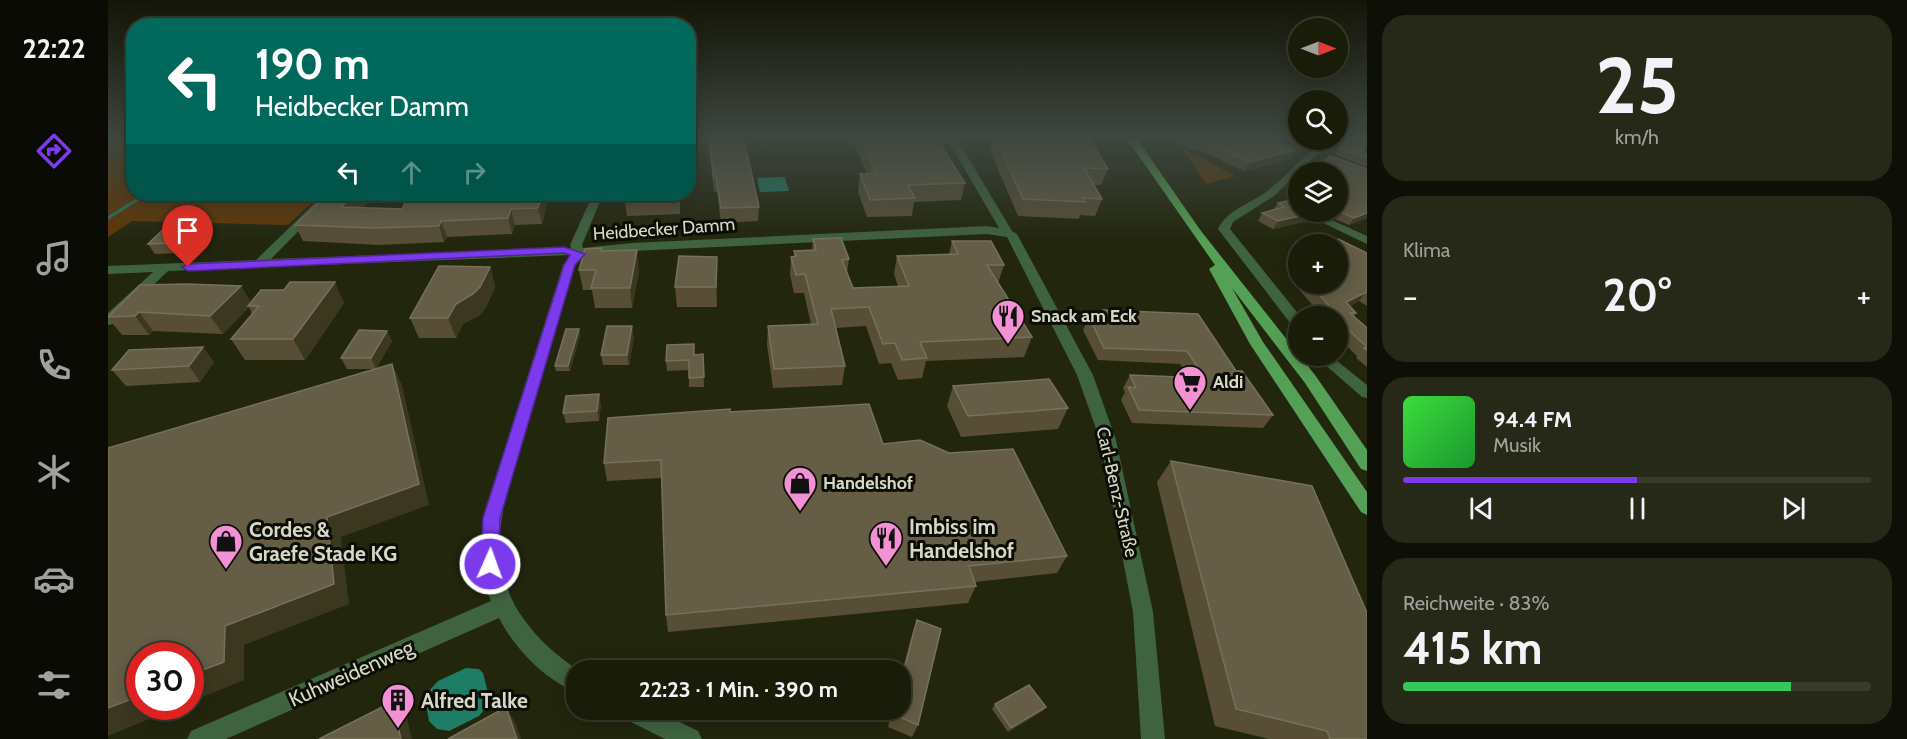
<!DOCTYPE html>
<html lang="de">
<head>
<meta charset="utf-8">
<style>
	:root { --surface:#1a1c0a; --page:#272918; --text:#f1f3f6; --muted:#9fa19c; --line:#383a2b; --accent:#7c3aed }
	body { margin:0; font-family:Cabin,sans-serif; background:var(--page); color:var(--text); height:100vh; display:flex; flex-direction:column; font-size:22px; white-space:nowrap }
	* { box-sizing:border-box; margin:0 }
	p { font-size:20px; color:var(--muted) }
	.icon { flex:none; width:33px; height:33px; fill:none; stroke:currentColor; stroke-width:2; stroke-linecap:round; stroke-linejoin:round }
	.map { position:relative; flex:1; overflow:hidden }
	.side { display:flex; flex-direction:column; gap:15px; padding:15px; background:#0e0f06; width:540px }
	.side>* { flex:none }
	.hud { position:absolute; left:18px; top:18px; width:570px; height:183px; border-radius:24px; box-shadow:0 3px 15px #0003,0 0 0 2px var(--line); background:#00695c; color:#fff; overflow:hidden }
	.needle { width:39px; rotate:90deg }
	.fabs { position:absolute; left:1180px; top:18px; display:grid; gap:12px }
	.fabs a { display:grid; place-items:center; width:60px; height:60px; border-radius:50%; background:var(--surface); box-shadow:0 3px 15px #0003,0 0 0 2px var(--line); font-size:30px }
	.speed { position:absolute; left:18px; top:642px; display:flex; gap:12px; font-size:30px; font-weight:700; text-align:center }
	.speed>* { display:grid; place-content:center; width:78px; height:78px; border-radius:50%; background:var(--surface); box-shadow:0 3px 15px #0003,0 0 0 2px var(--line); line-height:1 }
	.speed .limit { border:9px solid #d22; background:#fff; color:#111 }
	.pin { position:absolute; display:grid; place-items:center; width:51px; height:51px; color:#fff; margin:-62px -26px; border-radius:50% 50% 50% 0; rotate:-45deg; box-shadow:0 0 6px #0007 }
	.pin .icon { rotate:45deg }
	.me { position:absolute; width:66px; margin:-33px; rotate:2deg; stroke-linejoin:round; filter:drop-shadow(0 0 4px #0008) }
	.turn { display:flex; align-items:center; gap:21px; height:126px; padding:0 30px; font-size:27px }
	.turn .icon { width:78px; height:78px; stroke-width:2.5 }
	.turn b { display:block; font-size:42px; line-height:51px }
	.lanes { display:flex; align-items:center; height:57px; padding:0 30px; background:#0003; justify-content:center; gap:30px; direction:ltr }
	.lanes .off { opacity:.35 }
	.big { font-size:45px; font-weight:700; line-height:1.1 }
	.side .widget { flex:1; display:flex; flex-direction:column; justify-content:center; gap:9px; min-width:0; padding:0 21px; border-radius:24px; background:var(--page) }
	.side .dial { align-items:center; gap:0 }
	.dial b { font-size:78px; line-height:1 }
	.song { display:flex; align-items:center; gap:18px }
	.cover { width:72px; height:72px; border-radius:9px; background:linear-gradient(135deg,hsl(120 70% 55%),hsl(130 70% 35%)) }
	.played { height:6px; border-radius:3px; background:linear-gradient(90deg,var(--accent) 50%,var(--line) 50%) }
	.keys { display:flex; justify-content:space-around; direction:ltr }
	.heat { display:flex; justify-content:space-between; align-items:center; font-size:33px; direction:ltr }
	.charge { height:9px; border-radius:4px; background:linear-gradient(90deg,#34c759 83%,var(--line) 0) }
	.trip { position:absolute; left:458px; top:660px; width:345px; height:60px; border-radius:24px; background:var(--surface); box-shadow:0 3px 15px #0003,0 0 0 2px var(--line); font-weight:700; line-height:60px; text-align:center }
	main { display:flex; flex:1; min-height:0 }
	.menu { display:flex; flex-direction:column; width:108px; justify-content:space-around; align-items:center; background:#0a0b04; color:var(--muted) }
	.menu .icon { width:42px; height:42px }
	.menu .on { color:var(--accent) }
	.menu b { font-size:27px; color:var(--text) }
	.map>svg:first-child { display:block }
	.green { fill:#603604 }
	.water { fill:#1e7d65 }
	.lines { fill:none; stroke-linecap:round; stroke-linejoin:round }
	.stream { stroke:#1e7d65; stroke-width:3 }
	.minor { fill:#3f623f; fill-rule:evenodd }
	.major { fill:#54a056; fill-rule:evenodd }
	.wall { fill:#584e36 }
	.shaded-wall { fill:#3c381f }
	.building { fill:#655d46; stroke:#77715b; stroke-width:1.5 }
	.route { fill:#7c3aed; stroke:#51269a; stroke-width:1.5 }
	.labels { text-anchor:middle; dominant-baseline:central; stroke-width:6; stroke-linejoin:round; paint-order:stroke }
	.street-label { font-size:18px; fill:#d6d9ca; stroke:#0c0e05 }
	.poi-label { font-size:18px; font-weight:bold; fill:#d6d9ca; stroke:#0c0e05; text-anchor:start }
	.near-poi-label { font-size:21px; font-weight:bold; fill:#d6d9ca; stroke:#0c0e05; text-anchor:start }
	.near-street-label { font-size:21px; fill:#d6d9ca; stroke:#0c0e05 }
</style>
</head>
<body>
<main>
<nav class="menu">
<b>22:22</b>
<svg class="icon on" aria-label="directions" viewBox="0 0 24 24"><path d="M12 3l9 9-9 9-9-9zM9 14v-3h6M13 9l2 2-2 2"/></svg>
<svg class="icon" aria-label="music" viewBox="0 0 24 24"><path d="M9 18V5l10-2v13"/><circle cx="6" cy="18" r="3"/><circle cx="16" cy="16" r="3"/></svg>
<svg class="icon" aria-label="phone" viewBox="0 0 24 24"><path d="M5 4h4l2 5-3 2q2 4 5 5l2-3 5 2v4C11 20 4 13 5 4z"/></svg>
<svg class="icon" aria-label="climate" viewBox="0 0 24 24"><path d="M12 3v18M4 7l16 10M4 17L20 7"/></svg>
<svg class="icon" aria-label="car" viewBox="0 0 24 24"><path d="M5 17H2v-5l4-1 3-4h7l3 4 3 1v5h-3M9 17h6M6 11h13"/><circle cx="7" cy="17" r="2"/><circle cx="17" cy="17" r="2"/></svg>
<svg class="icon" aria-label="filters" viewBox="0 0 24 24"><path d="M4 7h16M4 17h16"/><circle cx="9" cy="7" r="2"/><circle cx="15" cy="17" r="2"/></svg>
</nav>
<div class="map">
<svg width="1259" height="739" viewBox="0 0 1259 739">
	<rect width="100%" height="100%" fill="#22260d"/>
	<path class="green" d="M0,139H25L26,194H213L180,225L24,221L0,237Z
		M1074,148L1127,176L1098,184Z"/>
	<path class="water" d="M677,177L681,191L652,192L649,178Z
		M358,668L371,669L375,673L381,697L380,705L371,716L341,731L329,729L321,721L317,699L320,692L330,681Z"/>
	<g class="lines">
		<path class="stream" d="M0,218L38,194"/>
		<path class="minor" d="M839,139H849L904,231L909,234L985,375L1008,440L1045,612L1057,739H1033L1025,612L992,440L969,375L899,237L879,234L524,251L477,255L467,265C452,316 437,367 422,418C402,487 369,552 415,618C430,639 449,657 471,670H468V692C436,679 407,649 391,618L118,739H79L83,731L383,601C370,570 371,542 377,510L455,265L462,255L60,271L5,324L0,325V313L45,272L0,274V266L148,260L216,194H227L163,259L463,248L462,245L485,194H495L474,245L475,248L524,243L879,226L891,228Z
			M1218,140H1229L1205,158L1166,196L1125,222L1122,229L1192,316L1191,329L1186,328L1110,229C1119,210 1141,204 1158,192C1179,176 1196,155 1218,140Z
			M1192,212H1206L1259,236V244Z
			M1207,356H1223L1259,385V398L1254,397Z
			M512,710H547L590,731L594,739H557L515,718Z"/>
		<path class="major" d="M1019,139H1029L1093,231L1207,375L1259,450V471L1253,469L1197,383L1124,288L1155,342L1259,492V515L1253,512L1142,344L1101,269L1107,265Z"/>
	</g>
	<path class="wall" d="M600,139H636L651,207L650,221L613,223L609,191L606,192Z
		M744,139H836L835,145H833L857,183L853,200L806,202L804,216L759,217L750,192L752,174H759Z
		M886,139H981L1000,169L993,185H986L994,199L987,216L972,215L971,219L910,216L882,151Z
		M1069,139H1161L1182,159L1136,171L1090,149L1086,150L1068,141Z
		M1231,148L1259,153V167L1227,154Z
		M1191,181V193L1185,190Z
		M441,194L434,224L407,225L404,234L339,237L336,242L271,245L195,241L187,225L255,208L294,209Z
		M572,194V214L519,216L516,197Z
		M1170,203L1209,212L1204,220L1165,229L1150,221L1154,213L1166,209Z
		M1210,212H1230L1259,218L1241,225Z
		M90,230L70,253L47,254L40,244Z
		M705,239L741,259L739,273L745,288L790,286L786,274L789,256L841,254L844,241L896,265L890,283L924,337L916,357L818,361L814,378L790,380L783,363L771,364L758,326L727,328L737,366L734,385L665,388L659,345L660,326L703,324L696,293H686L682,275L683,257H686V251L704,250Z
		M1230,244L1259,253V306L1251,301L1242,306L1248,313L1246,316L1259,328V367L1248,358L1249,356L1230,338V316H1214L1188,286L1191,282V284H1230Z
		M494,251L531,270L524,308H487L484,290H475L471,270Z
		M1191,253V268L1184,264Z
		M609,257V307H569L567,287Z
		M382,267L387,287L378,307L372,315L355,324L348,338H311L302,318Z
		M133,286L143,303H236L197,360H137L123,339L144,314L141,307L115,334L45,331L41,335H14L0,318V316Z
		M995,310L1128,371L1165,415L1155,428L1024,423L1013,400L1017,392L1015,388L1022,375L1081,377L1072,364L990,360L975,330L981,317L991,318Z
		M471,329L472,335L462,371H448L447,366Z
		M526,337L521,365H495L493,355Z
		M284,341L268,369H239L233,358Z
		M595,354L596,387H581V370L559,371L558,361L587,355Z
		M106,362L92,382L18,386L4,370Z
		M845,386L960,408L950,429L853,437L839,406Z
		M493,404L491,421L458,423L455,413Z
		M622,412L775,444L959,556L949,573L867,582L868,586L860,603L560,632L558,615L554,478L499,481L496,463Z
		M1063,461L1259,739H1161L1107,726L1049,482Z
		M809,620L810,725L804,737L780,727L784,710H792V680L804,634Z
		M887,704L935,711L900,732L884,709Z"/>
	<path class="shaded-wall" d="M1094,140L1090,149L1086,150L1090,141Z
		M1259,145V148L1250,155L1251,150Z
		M1187,150L1182,159L1136,171L1141,162Z
		M247,194H269L240,223L233,207Z
		M434,194H441L434,224L430,208Z
		M403,209L407,225L404,234L400,218Z
		M1209,212L1204,220L1165,229L1170,221Z
		M1259,213V218L1241,225L1246,218Z
		M84,221L90,230L70,253L63,243Z
		M333,221L339,237L336,242L331,226Z
		M529,250L531,270L524,308L522,288Z
		M609,257V307L608,287Z
		M382,267L387,287L378,307L372,315L355,324L348,338L340,318L348,304Z
		M227,282L236,303L197,360L185,339Z
		M133,286L144,304L140,306L141,307L115,334L102,316Z
		M1259,291L1251,301L1230,312L1238,302Z
		M31,312L45,331L41,335L27,316Z
		M524,326L526,337L521,365L519,355Z
		M471,329L472,335L462,371L460,366Z
		M279,331L284,341L268,369L263,358Z
		M95,347L106,362L92,382L81,366Z
		M284,364L294,385L321,505L233,537L241,604L136,645V680L82,702V675L117,626Z
		M491,394L493,404L491,421L489,411Z
		M32,696V706H72L0,736V708Z
		M284,702L299,719L304,739H293Z
		M398,707L408,724L413,739H409Z
		M938,707L935,711L900,732L903,728Z"/>
	<path class="building" d="M601,139H636L651,207L613,208L608,177H606Z
		M753,139H829L857,183L800,185L807,198L762,200L752,174H769Z
		M888,139H981L1000,169L976,168L994,199L975,198L977,202L915,199Z
		M1086,139H1161L1187,150L1141,162L1094,140L1090,141Z
		M1242,139H1259V145L1251,150L1259,153V158L1231,148Z
		M1222,156L1259,169V213L1246,218L1230,211V172H1202Z
		M220,194H247L233,207L294,209L302,194H434L430,208L403,209L400,218L333,221L331,226L264,228L187,225Z
		M516,194H571V195L516,197Z
		M1183,200L1191,204V212H1209L1170,221L1154,213L1176,207L1170,203Z
		M84,221L63,243L40,244L63,222Z
		M733,238L741,259L734,260L745,288L801,286L789,256L850,254L844,241H883L896,265H879L924,337L812,342L819,358L794,360L787,343L775,344L761,307L723,309L737,366L666,369L660,326L710,324L697,274L688,275L683,257L688,256L686,251L708,250L705,239Z
		M1230,239L1259,253V292L1238,302L1248,313H1242L1259,328V350L1256,348L1259,347L1234,324H1237L1202,284H1230V278H1237L1230,274V244H1215Z
		M494,248L493,251L529,250L522,288H483L488,270H471L477,249Z
		M571,256L609,257L608,287H567Z
		M331,266L382,267L372,287L365,294L348,304L340,318H302Z
		M182,282H227L185,339H123L151,306H140L153,290H176Z
		M79,284L133,286L102,316L31,312L27,316L0,317L32,285Z
		M995,310L1090,314L1128,371H1134L1165,415L1031,410L1020,387L1028,388L1022,375L1097,378L1079,351L996,348L981,317L998,318Z
		M499,326H524L519,355H493Z
		M458,329H471L460,366H447Z
		M251,330L279,331L263,358H233Z
		M586,344V355L595,354L596,377L581,378V360L558,361L559,345Z
		M95,347L81,366L4,370L21,350Z
		M284,364L311,484L219,517L226,584L117,626L116,662L82,675V656H32V696L0,708V448Z
		M941,379L960,408L860,416L845,386Z
		M491,394L489,411L455,413L458,396Z
		M761,404L775,444L812,440L841,453L905,449L959,556L861,566L868,586L558,615L553,460L496,463L500,418L622,409V412Z
		M1063,461L1204,486L1259,613V739H1222L1219,731L1128,709Z
		M809,620L833,629L810,725L785,714L786,710H792V686Z
		M921,685L938,707L903,728L887,704Z
		M284,702L293,739H211Z
		M398,707L409,739H340Z"/>
	<linearGradient id="sky" x2="0" y2="1"><stop stop-color="#131507"/><stop offset="0.57" stop-color="#3e4740"/><stop offset="1" stop-color="#3e4740" stop-opacity="0"/></linearGradient>
	<rect width="1259" height="242" fill="url(#sky)"/>
	<path class="route" d="M456,247L477,254L467,265L392,518L391,564L388,570L382,572L376,570L373,564L375,518L456,265L462,255L456,253L80,271L74,267L80,264Z"/>
	<defs>
		<symbol id="restaurant-pin" viewBox="-11 -11 22 30"><path d="M0 17L-7.5 6A9.5 9.5 0 1 1 7.5 6Z" fill="#f491d4" stroke="#0c0e05"/><path d="M-5-6h1v4h1v-4h1v4h1v-4h1v5L-1.5 .5V6h-2V.5L-5-1ZM5-6V6H3V1.5H1.5Q1.5-4 5-6Z" fill="#111"/></symbol>
		<symbol id="supermarket-pin" viewBox="-11 -11 22 30"><path d="M0 17L-7.5 6A9.5 9.5 0 1 1 7.5 6Z" fill="#f491d4" stroke="#0c0e05"/><path d="M-6-5.5h2.5l.6 2H6L4.5 2H-2.5L-4.4-4H-6ZM-1.5 3.2a1.3 1.3 0 1 0 .1 0ZM3 3.2a1.3 1.3 0 1 0 .1 0Z" fill="#111"/></symbol>
		<symbol id="shop-pin" viewBox="-11 -11 22 30"><path d="M0 17L-7.5 6A9.5 9.5 0 1 1 7.5 6Z" fill="#f491d4" stroke="#0c0e05"/><path d="M-5-2.5h2.3a2.7 3.5 0 0 1 5.4 0H5L5.5 6h-11ZM-1.5-2.5h3a1.5 2.3 0 0 0-3 0Z" fill="#111"/></symbol>
		<symbol id="building-pin" viewBox="-11 -11 22 30"><path d="M0 17L-7.5 6A9.5 9.5 0 1 1 7.5 6Z" fill="#f491d4" stroke="#0c0e05"/><path d="M-4-6H4V6H1V3H-1V6H-4ZM-2.5-4.3h1.7v1.8h-1.7ZM.8-4.3h1.7v1.8H.8ZM-2.5-1h1.7V.8h-1.7ZM.8-1h1.7V.8H.8Z" fill="#111"/></symbol>
	</defs>
	<g fill-rule="evenodd">
		<use href="#restaurant-pin" x="881" y="297" width="38" height="52"/>
		<use href="#supermarket-pin" x="1063" y="363" width="38" height="52"/>
		<use href="#shop-pin" x="673" y="464" width="38" height="52"/>
		<use href="#restaurant-pin" x="759" y="519" width="38" height="52"/>
		<use href="#shop-pin" x="99" y="522" width="38" height="52"/>
		<use href="#building-pin" x="271" y="681" width="38" height="52"/>
	</g>
	<g class="labels">
		<g class="street-label">
			<text transform="translate(556 229) rotate(-4)">Heidbecker Damm</text>
			<text transform="translate(1009 492) rotate(77)">Carl-Benz-Straße</text>
		</g>
		<g class="poi-label">
			<text x="923" y="316">Snack am Eck</text>
			<text x="1105" y="382">Aldi</text>
			<text x="715" y="483">Handelshof</text>
		</g>
		<g class="near-poi-label">
			<text x="801" y="526">Imbiss im<tspan x="801" dy="24">Handelshof</tspan></text>
			<text x="141" y="529">Cordes &amp;<tspan x="141" dy="24">Graefe Stade KG</tspan></text>
			<text x="313" y="700">Alfred Talke</text>
		</g>
		<g class="near-street-label">
			<text transform="translate(243 673) rotate(-24)">Kuhweidenweg</text>
		</g>
	</g>
</svg>
<div class="fabs">
<a><svg class="needle" viewBox="-14 -14 28 28"><path d="M0-13l5 13h-10z" fill="#e53935"/><path d="M0 13l5-13h-10z" fill="#9fa19c"/></svg></a>
<a><svg class="icon" aria-label="search" viewBox="0 0 24 24"><circle cx="10" cy="10" r="6"/><path d="M15 15l6 6"/></svg></a>
<a><svg class="icon" aria-label="layers" viewBox="0 0 24 24"><path d="M12 4l9 5-9 5-9-5zM3 14l9 5 9-5"/></svg></a>
<a>+</a>
<a>−</a>
</div>
<div class="speed"><div class="limit">30</div></div>
<div class="pin" style="left:80px;top:267px;background:#d93025"><svg class="icon" aria-label="arrive" viewBox="0 0 24 24"><path d="M6 21V4h12l-3 4 3 4H6"/></svg></div>
<svg class="me" style="left:382px;top:564px" viewBox="-20 -20 40 40"><circle r="17" fill="#7c3aed" stroke="#fff" stroke-width="3"/><path d="M0-11L8 9 0 5-8 9z" fill="#fff"/></svg>
<div class="trip">22:23 · 1 Min. · 390 m</div>
<div class="hud">
<div class="turn"><svg class="icon" aria-label="left" viewBox="0 0 24 24"><path d="M17 20v-9H6M10 6l-5 5 5 5"/></svg><div><b>190 m</b>Heidbecker Damm</div></div>
<div class="lanes"><svg class="icon" aria-label="left" viewBox="0 0 24 24"><path d="M17 20v-9H6M10 6l-5 5 5 5"/></svg><svg class="icon off" aria-label="ahead" viewBox="0 0 24 24"><path d="M12 20V5M6 11l6-6 6 6"/></svg><svg class="icon off" aria-label="right" viewBox="0 0 24 24"><path d="M7 20v-9h11M14 6l5 5-5 5"/></svg></div>
</div>
</div>
<section class="side">
<div class="widget dial"><b>25</b><p>km/h</p></div>
<div class="widget"><p>Klima</p>
<div class="heat"><a>−</a><b class="big">20°</b><a>+</a></div>
</div>
<div class="widget">
<div class="song"><i class="cover"></i><div><b>94.4 FM</b><p>Musik</p></div></div>
<div class="played"></div>
<div class="keys"><svg class="icon" aria-label="previous" viewBox="0 0 24 24"><path d="M18 5L8 12l10 7zM5 5v14"/></svg><svg class="icon" aria-label="pause" viewBox="0 0 24 24"><path d="M8 5v14M16 5v14"/></svg><svg class="icon" aria-label="next" viewBox="0 0 24 24"><path d="M6 5l10 7-10 7zM19 5v14"/></svg></div>
</div>
<div class="widget"><p>Reichweite · 83%</p><b class="big">415 km</b><div class="charge"></div></div>
</section>
</main>
</body>
</html>
